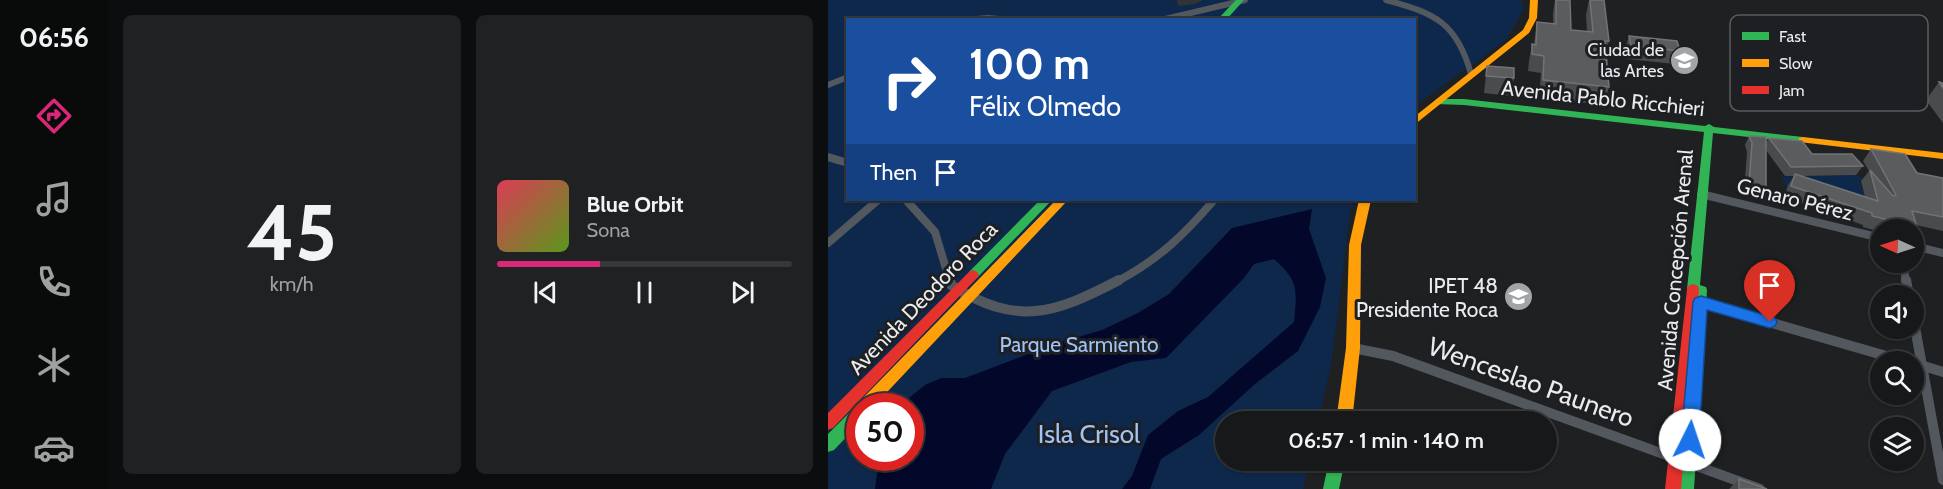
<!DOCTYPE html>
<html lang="en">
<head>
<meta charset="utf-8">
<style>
	:root { --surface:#16181a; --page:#1f2123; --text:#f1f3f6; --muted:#9ea0a2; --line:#353739; --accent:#db2777 }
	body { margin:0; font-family:Cabin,sans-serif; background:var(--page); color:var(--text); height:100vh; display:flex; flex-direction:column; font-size:22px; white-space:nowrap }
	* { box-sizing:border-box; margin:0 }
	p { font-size:20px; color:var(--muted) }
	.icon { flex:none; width:33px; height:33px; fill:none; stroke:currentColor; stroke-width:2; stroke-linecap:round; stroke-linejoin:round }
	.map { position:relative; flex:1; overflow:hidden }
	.panel { display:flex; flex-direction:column; gap:15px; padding:15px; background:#0c0d0e; width:720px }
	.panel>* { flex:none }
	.banner { position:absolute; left:18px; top:18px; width:570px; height:183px; border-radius:0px; box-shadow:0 2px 4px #0004,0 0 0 2px var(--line); background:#1a4fa0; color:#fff; overflow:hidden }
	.needle { width:39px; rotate:273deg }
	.tools { position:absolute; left:1042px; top:219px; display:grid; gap:12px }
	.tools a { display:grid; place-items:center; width:54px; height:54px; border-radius:50%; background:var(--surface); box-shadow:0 2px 4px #0004,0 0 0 2px var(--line); font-size:30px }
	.speed { position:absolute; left:18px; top:393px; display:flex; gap:12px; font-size:30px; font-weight:700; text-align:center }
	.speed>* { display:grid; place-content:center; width:78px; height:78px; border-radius:50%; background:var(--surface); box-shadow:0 2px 4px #0004,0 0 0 2px var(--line); line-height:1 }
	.speed .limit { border:9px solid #d22; background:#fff; color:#111 }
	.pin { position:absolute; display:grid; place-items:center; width:51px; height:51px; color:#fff; margin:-62px -26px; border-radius:50% 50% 50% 0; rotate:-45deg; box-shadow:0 0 6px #0007 }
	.pin .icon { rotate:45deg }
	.me { position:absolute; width:66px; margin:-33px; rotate:4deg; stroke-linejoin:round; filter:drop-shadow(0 0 4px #0008) }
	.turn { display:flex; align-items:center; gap:21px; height:126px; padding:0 24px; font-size:27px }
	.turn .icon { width:78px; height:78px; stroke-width:2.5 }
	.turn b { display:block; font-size:42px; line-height:51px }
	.then { display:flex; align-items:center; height:57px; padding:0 24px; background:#0003; gap:12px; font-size:22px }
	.panel .card { flex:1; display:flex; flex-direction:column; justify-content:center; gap:9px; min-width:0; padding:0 21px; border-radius:9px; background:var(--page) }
	.panel .dial { align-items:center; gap:0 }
	.dial b { font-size:78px; line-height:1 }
	.song { display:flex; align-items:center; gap:18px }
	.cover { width:72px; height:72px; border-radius:9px; background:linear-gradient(135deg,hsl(350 70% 55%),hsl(90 70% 35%)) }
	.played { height:6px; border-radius:3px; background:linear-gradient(90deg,var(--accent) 35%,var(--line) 35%) }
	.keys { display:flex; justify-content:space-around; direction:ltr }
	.panel .tiles { flex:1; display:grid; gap:15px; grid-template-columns:repeat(2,1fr) }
	.trip { position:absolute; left:387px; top:411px; width:342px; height:60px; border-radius:30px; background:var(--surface); box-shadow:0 2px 4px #0004,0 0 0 2px var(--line); font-weight:600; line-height:60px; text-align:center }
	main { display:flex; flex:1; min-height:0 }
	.dock { display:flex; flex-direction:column; width:108px; justify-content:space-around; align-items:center; background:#090a0a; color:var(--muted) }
	.dock .icon { width:42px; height:42px }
	.dock .on { color:var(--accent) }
	.dock b { font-size:27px; color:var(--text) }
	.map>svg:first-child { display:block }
	.green { fill:#0e284b; fill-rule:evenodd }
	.water { fill:#03072a }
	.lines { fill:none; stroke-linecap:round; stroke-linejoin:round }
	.street-far2 { stroke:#53585f; stroke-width:6 }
	.street-far1 { stroke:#53585f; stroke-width:8 }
	.street { stroke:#53585f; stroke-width:10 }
	.fast { fill:#30b455; fill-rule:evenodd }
	.slow { fill:#ff9f0a; fill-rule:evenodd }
	.jam { fill:#e5322d; fill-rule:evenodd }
	.wall { fill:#494b4d }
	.shaded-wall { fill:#313335 }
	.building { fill:#5a5c5e; stroke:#717375; stroke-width:1.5 }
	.route { fill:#1a73e8; stroke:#114b97; stroke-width:1.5 }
	.labels { text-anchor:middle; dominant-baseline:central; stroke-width:6; stroke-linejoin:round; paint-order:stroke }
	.far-poi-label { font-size:18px; fill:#e9ebed; stroke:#1d1f23; text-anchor:end }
	.street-label { font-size:21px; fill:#e9ebed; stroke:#1d1f23 }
	.poi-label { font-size:21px; fill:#e9ebed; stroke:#1d1f23; text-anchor:end }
	.park-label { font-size:21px; fill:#a0c2f4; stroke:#1d1f23 }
	.near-street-label { font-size:26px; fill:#e9ebed; stroke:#1d1f23 }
	.near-park-label { font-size:26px; fill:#a0c2f4; stroke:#1d1f23 }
	.key { fill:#1d1f23; stroke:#5a5c60; stroke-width:1.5 }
	.key-label { font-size:16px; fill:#e9ebed }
</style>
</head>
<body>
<main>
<nav class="dock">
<b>06:56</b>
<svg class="icon on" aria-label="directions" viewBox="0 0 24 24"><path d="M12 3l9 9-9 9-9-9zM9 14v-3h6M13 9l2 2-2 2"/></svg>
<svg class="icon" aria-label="music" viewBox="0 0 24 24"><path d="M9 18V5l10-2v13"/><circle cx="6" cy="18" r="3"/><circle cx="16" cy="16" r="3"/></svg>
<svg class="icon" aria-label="phone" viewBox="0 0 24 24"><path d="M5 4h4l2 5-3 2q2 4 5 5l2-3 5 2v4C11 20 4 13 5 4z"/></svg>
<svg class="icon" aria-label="climate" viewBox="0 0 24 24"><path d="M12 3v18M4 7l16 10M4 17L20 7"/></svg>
<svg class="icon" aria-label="car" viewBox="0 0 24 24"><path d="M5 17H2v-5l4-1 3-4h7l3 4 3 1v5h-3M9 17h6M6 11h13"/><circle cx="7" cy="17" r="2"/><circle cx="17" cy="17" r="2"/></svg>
</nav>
<section class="panel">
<div class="tiles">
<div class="card dial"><b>45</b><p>km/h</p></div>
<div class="card">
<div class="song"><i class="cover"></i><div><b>Blue Orbit</b><p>Sona</p></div></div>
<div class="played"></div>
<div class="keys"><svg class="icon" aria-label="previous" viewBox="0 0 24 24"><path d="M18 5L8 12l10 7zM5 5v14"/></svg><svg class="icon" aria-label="pause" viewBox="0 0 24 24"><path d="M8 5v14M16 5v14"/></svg><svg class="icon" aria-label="next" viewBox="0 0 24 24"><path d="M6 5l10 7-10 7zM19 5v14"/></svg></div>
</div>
</div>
</section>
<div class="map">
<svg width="1115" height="489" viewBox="0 0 1115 489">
	<rect width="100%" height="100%" fill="#1e2022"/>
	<path class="green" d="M0,0H693L696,9L678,40L587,106L586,20H20V200H527L523,207L503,366L490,421L398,422V460L481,461L475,489H0ZM32,406H82V458H32Z
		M1028,175L1044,182L1031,180L1040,205L960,186L956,185L954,177Z"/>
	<path class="water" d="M484,209L481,229L498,278L492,307L470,351L427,384L371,435L333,459L322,489H294L304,476L320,435L350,411L380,397L466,322C469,290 471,281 446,259L426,264L416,278L338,358L303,362L224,391L177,454L163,489H47L51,458H82V406H71L97,385L113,378H137L230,343L274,330L310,313L341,294L404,228Z"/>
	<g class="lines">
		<path class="street-far2" d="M558,0C607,13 629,23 643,74
			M136,20L160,18L183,20
			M333,20L417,0
			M0,85L20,77"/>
		<path class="street-far1" d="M0,157L20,163
			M873,194L1053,238
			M78,200L107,232L122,282
			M0,243L50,200
			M1086,246L1115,253
			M1075,262L1078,282
			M288,282C330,260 356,235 386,200"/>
		<path class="street" d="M122,280L123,285C189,327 226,314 291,280
			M1078,280L1081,296
			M868,301L1079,362
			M1086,322L1115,480
			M525,348L565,356L932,489
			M1086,363L1115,372"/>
		<path class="fast" d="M408,0H416L398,20H389Z
			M610,99H636L877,126L881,124L886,127L975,137L980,140L975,143L885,133L872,285L878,287L879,290L866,489H850L866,294L860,292L859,289L876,132L636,105L607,104V100Z
			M212,200H224L149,278H141L139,275L141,272Z
			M32,405L36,406H32V423L6,450L0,452V434L27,407Z
			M501,460H517L511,489H495Z"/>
		<path class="slow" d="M702,0H710L709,18L701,33L586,125V117L695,30L701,18Z
			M975,137L1115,153V159L971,142V138Z
			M228,200H240L46,406H32V410L29,406L32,401Z
			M531,200H543L533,245L532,348L524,422H508L518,348L521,245Z"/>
		<path class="jam" d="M145,270L149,272L151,275L149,278L5,428L0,430V413L141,272Z
			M865,284L870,286L871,289L853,489H837L859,289L860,286Z"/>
	</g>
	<path class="wall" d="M727,0H742L743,30L759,32L758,15L761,0L781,41L778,52L781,87L776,105L711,98L713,73L700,71L701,61L704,44H706L709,22L725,24V13Z
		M801,36L852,51L847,64L799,59L797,49Z
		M659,66L686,78L683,96L656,93Z
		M1111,82L1115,83V123L1098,100Z
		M921,136L938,143L941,138L984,154L1035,166L1028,175L973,176L1037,197L1033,181L1041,171L1035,161L1043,149L1089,173L1115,178V231L1088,225L1089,227L1086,230H1053V232L1035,227V225L956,197L960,185L966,176H957L938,150V188L933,197L916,193L919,152L917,145Z
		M911,479L939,489H901Z"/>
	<path class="shaded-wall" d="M349,0H375L367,4L350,6Z"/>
	<path class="building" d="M728,0H742L743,30L765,32L762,0H776L781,41H777L781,87L715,80L716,56L704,54V44L708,45L709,22L728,24Z
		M801,36L849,41L852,51L803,46Z
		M659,66L686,68V78L658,76Z
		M1111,82L1115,83V88Z
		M921,136L938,137V188L921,184L924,143Z
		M941,138L974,141L984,154H1024L1035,166L963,167Z
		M1043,149L1077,154L1089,173L1115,178V217L1084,211L1089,227L1044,216V213L963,186L967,174L1050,201L1042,170L1065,196L1068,195Z
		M911,479L939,489H911Z"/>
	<path class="route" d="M873,296L947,318L949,322L947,326L942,328L879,310L871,440L868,446L862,448L856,446L853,440L865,302L867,298Z"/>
	<defs>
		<symbol id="university-disc" viewBox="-11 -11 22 22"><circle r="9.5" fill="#a2a4a6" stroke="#1d1f23"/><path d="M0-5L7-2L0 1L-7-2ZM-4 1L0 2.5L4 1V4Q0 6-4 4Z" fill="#fff"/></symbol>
		<symbol id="school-disc" viewBox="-11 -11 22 22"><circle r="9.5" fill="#a2a4a6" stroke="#1d1f23"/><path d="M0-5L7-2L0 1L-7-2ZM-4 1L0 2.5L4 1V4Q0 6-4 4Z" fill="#fff"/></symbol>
	</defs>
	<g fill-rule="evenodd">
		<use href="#university-disc" x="840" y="44" width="33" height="33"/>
		<use href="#school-disc" x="674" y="280" width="33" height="33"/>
	</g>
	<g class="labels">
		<g class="far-poi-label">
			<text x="836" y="50">Ciudad de<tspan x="836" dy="21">las Artes</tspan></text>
		</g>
		<g class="street-label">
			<text transform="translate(775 98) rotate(6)">Avenida Pablo Ricchieri</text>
			<text transform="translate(967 199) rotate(14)">Genaro Pérez</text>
			<text transform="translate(847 270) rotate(-85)">Avenida Concepción Arenal</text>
			<text transform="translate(95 298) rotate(-46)">Avenida Deodoro Roca</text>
		</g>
		<g class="poi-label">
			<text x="670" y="285">IPET 48<tspan x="670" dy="24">Presidente Roca</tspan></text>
		</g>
		<g class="park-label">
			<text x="251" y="344">Parque Sarmiento</text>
		</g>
		<g class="near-street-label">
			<text transform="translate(703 382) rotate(20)">Wenceslao Paunero</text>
		</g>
		<g class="near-park-label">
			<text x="261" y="434">Isla Crisol</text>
		</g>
	</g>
	<rect x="902" y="15" width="198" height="96" rx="9" class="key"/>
	<rect x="914" y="32" width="27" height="8" fill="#30b455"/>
	<rect x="914" y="59" width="27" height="8" fill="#ff9f0a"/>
	<rect x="914" y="86" width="27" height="8" fill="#e5322d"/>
	<g class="key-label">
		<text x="951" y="42">Fast</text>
		<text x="951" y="69">Slow</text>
		<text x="951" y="96">Jam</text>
	</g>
</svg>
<div class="tools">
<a><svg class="needle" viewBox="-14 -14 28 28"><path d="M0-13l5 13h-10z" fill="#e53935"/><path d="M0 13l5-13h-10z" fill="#9ea0a2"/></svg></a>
<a><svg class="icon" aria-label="sound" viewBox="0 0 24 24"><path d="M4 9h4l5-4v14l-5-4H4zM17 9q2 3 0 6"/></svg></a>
<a><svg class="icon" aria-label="search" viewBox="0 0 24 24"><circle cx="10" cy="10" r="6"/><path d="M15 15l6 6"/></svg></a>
<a><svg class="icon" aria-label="layers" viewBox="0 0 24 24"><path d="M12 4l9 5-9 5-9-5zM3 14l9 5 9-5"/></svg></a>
</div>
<div class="speed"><div class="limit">50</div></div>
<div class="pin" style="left:942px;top:322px;background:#d93025"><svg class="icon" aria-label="arrive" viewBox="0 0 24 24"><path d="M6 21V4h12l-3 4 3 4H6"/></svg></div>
<svg class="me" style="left:862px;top:440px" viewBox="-20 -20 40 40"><circle r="19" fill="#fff"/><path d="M0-13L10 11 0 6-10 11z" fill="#1a73e8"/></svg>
<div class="trip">06:57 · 1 min · 140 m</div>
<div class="banner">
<div class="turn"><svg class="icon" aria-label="right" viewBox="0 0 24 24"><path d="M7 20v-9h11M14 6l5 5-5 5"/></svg><div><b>100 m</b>Félix Olmedo</div></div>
<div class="then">Then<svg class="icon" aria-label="arrive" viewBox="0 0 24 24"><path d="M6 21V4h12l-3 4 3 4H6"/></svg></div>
</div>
</div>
</main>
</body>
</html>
